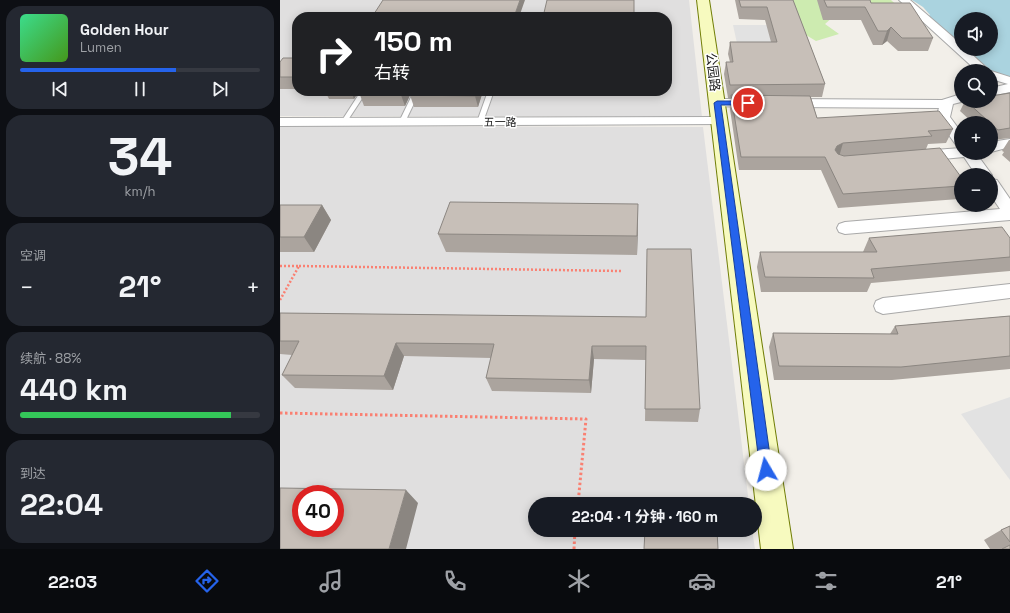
<!DOCTYPE html>
<html lang="zh">
<head>
<meta charset="utf-8">
<style>
	:root { --surface:#171b24; --page:#242831; --text:#f1f3f6; --muted:#9ea1a6; --line:#363941; --accent:#2563eb }
	body { margin:0; font-family:"Space Grotesk","Noto Sans SC",sans-serif; background:var(--page); color:var(--text); height:100vh; display:flex; flex-direction:column; font-size:15px; white-space:nowrap }
	* { box-sizing:border-box; margin:0 }
	p { font-size:13px; color:var(--muted) }
	.icon { flex:none; width:22px; height:22px; fill:none; stroke:currentColor; stroke-width:2; stroke-linecap:round; stroke-linejoin:round }
	.map { position:relative; flex:1; overflow:hidden }
	.details { display:flex; flex-direction:column; gap:6px; padding:6px; background:#0d0f14; width:280px }
	.details>* { flex:none }
	.banner { position:absolute; left:12px; top:12px; width:380px; height:84px; border-radius:16px; box-shadow:0 2px 10px #0003; background:#202124; color:#fff; overflow:hidden }
	.tools { position:absolute; left:674px; top:12px; display:grid; gap:8px }
	.tools a { display:grid; place-items:center; width:44px; height:44px; border-radius:50%; background:var(--surface); box-shadow:0 2px 10px #0003; font-size:20px }
	.speed { position:absolute; left:12px; top:485px; display:flex; gap:8px; font-size:20px; font-weight:700; text-align:center }
	.speed>* { display:grid; place-content:center; width:52px; height:52px; border-radius:50%; background:var(--surface); box-shadow:0 2px 10px #0003; line-height:1 }
	.speed .limit { border:6px solid #d22; background:#fff; color:#111 }
	.pin { position:absolute; display:grid; place-items:center; width:34px; height:34px; color:#fff; margin:-17px; border:2px solid #fff; border-radius:50%; box-shadow:0 1px 4px #0007 }
	.me { position:absolute; width:44px; margin:-22px; rotate:352deg; stroke-linejoin:round; filter:drop-shadow(0 0 3px #0008) }
	.turn { display:flex; align-items:center; gap:14px; height:84px; padding:0 16px; font-size:18px }
	.turn .icon { width:52px; height:52px; stroke-width:2.5 }
	.turn b { display:block; font-size:28px; line-height:34px }
	.big { font-size:30px; font-weight:700; line-height:1.1 }
	.details .widget { flex:1; display:flex; flex-direction:column; justify-content:center; gap:6px; min-width:0; padding:0 14px; border-radius:16px; background:var(--page) }
	.details .dial { align-items:center; gap:0 }
	.dial b { font-size:52px; line-height:1 }
	.song { display:flex; align-items:center; gap:12px }
	.cover { width:48px; height:48px; border-radius:6px; background:linear-gradient(135deg,hsl(150 70% 55%),hsl(100 70% 35%)) }
	.played { height:4px; border-radius:2px; background:linear-gradient(90deg,var(--accent) 65%,var(--line) 65%) }
	.keys { display:flex; justify-content:space-around; direction:ltr }
	.heat { display:flex; justify-content:space-between; align-items:center; font-size:22px; direction:ltr }
	.charge { height:6px; border-radius:3px; background:linear-gradient(90deg,#34c759 88%,var(--line) 0) }
	.trip { position:absolute; left:248px; top:497px; width:234px; height:40px; border-radius:20px; background:var(--surface); box-shadow:0 2px 10px #0003; font-weight:700; line-height:40px; text-align:center }
	.menu { display:flex; height:64px; justify-content:space-around; align-items:center; background:#090b0e; color:var(--muted) }
	.menu .icon { width:28px; height:28px }
	.menu .current { color:var(--accent) }
	.menu b { font-size:18px; color:var(--text) }
	main { display:flex; flex:1; min-height:0 }
	.map>svg:first-child { display:block }
	.residential { fill:#e0dfdf; fill-rule:evenodd }
	.grass { fill:#cdebb0 }
	.parking { fill:#e2e2e2 }
	.water { fill:#aad3df }
	.lines { fill:none; stroke-linecap:round; stroke-linejoin:round }
	.lane-casing { stroke:#a9a9a9; stroke-width:2 }
	.street-casing { stroke:#a9a9a9; stroke-width:2 }
	.secondary-casing { stroke:#707d05; stroke-width:2 }
	.path-far1 { stroke:#fa8072; stroke-width:2.5; stroke-dasharray:2 2; stroke-linecap:butt }
	.path { stroke:#fa8072; stroke-width:3; stroke-dasharray:2.5 2.5; stroke-linecap:butt }
	.lane { fill:#fff; fill-rule:evenodd }
	.street { fill:#fff; fill-rule:evenodd }
	.secondary { fill:#f7fabf; fill-rule:evenodd }
	.wall { fill:#aba49e }
	.shaded-wall { fill:#8b8681 }
	.building { fill:#c7bfb8; stroke:#8b8681; fill-rule:evenodd }
	.route { fill:#2563eb; stroke:#184099 }
	.labels { text-anchor:middle; dominant-baseline:central; stroke-width:3; stroke-linejoin:round; paint-order:stroke }
	.far-street-label { font-size:11px; fill:#222; stroke:#fff }
	.street-label { font-size:13px; fill:#222; stroke:#fff }
</style>
</head>
<body>
<main>
<section class="details">
<div class="widget">
<div class="song"><i class="cover"></i><div><b>Golden Hour</b><p>Lumen</p></div></div>
<div class="played"></div>
<div class="keys"><svg class="icon" aria-label="previous" viewBox="0 0 24 24"><path d="M18 5L8 12l10 7zM5 5v14"/></svg><svg class="icon" aria-label="pause" viewBox="0 0 24 24"><path d="M8 5v14M16 5v14"/></svg><svg class="icon" aria-label="next" viewBox="0 0 24 24"><path d="M6 5l10 7-10 7zM19 5v14"/></svg></div>
</div>
<div class="widget dial"><b>34</b><p>km/h</p></div>
<div class="widget"><p>空调</p>
<div class="heat"><a>−</a><b class="big">21°</b><a>+</a></div>
</div>
<div class="widget"><p>续航 · 88%</p><b class="big">440 km</b><div class="charge"></div></div>
<div class="widget"><p>到达</p><b class="big">22:04</b></div>
</section>
<div class="map">
<svg width="730" height="549" viewBox="0 0 730 549">
	<rect width="100%" height="100%" fill="#f2efe9"/>
	<path class="residential" d="M0,0H409L422,117L0,116ZM17,17H387V91H17Z
		M0,126L423,127L469,504H255V530H472L475,549H0ZM21,494H55V528H21Z"/>
	<path class="grass" d="M507,0H611L627,15H555L545,24L559,34L536,41L506,23Z"/>
	<path class="parking" d="M453,25H505L513,48H458Z
		M730,397V480L681,414Z"/>
	<path class="water" d="M632,0H730V79L716,74L685,49H711V19H681V46L647,17L650,15L643,7Z"/>
	<g class="lines">
		<defs>
			<path id="lane" d="M81,91H87L66,123H62L61,122Z
				M134,91H140L125,122L122,124L120,123L119,122Z
				M208,91H214L203,122L200,124L198,123L197,122Z"/>
			<path id="street" d="M619,0H630L681,44V49H686L710,71H697Z
				M711,71L730,77V92L711,96V88L728,84L711,79Z
				M681,94V101H685L673,104L670,117L681,132V146L676,145L656,117L659,108L508,107L503,106L501,103L503,100L508,99L662,100Z
				M437,99H474L479,100L481,103L479,106L474,107L432,106L430,103L432,100Z
				M439,117L444,118L446,121L444,124L0,126V118Z
				M730,139V147L711,152V142Z
				M681,148V153H696L712,175L711,176L696,175L684,157L641,161L636,159L634,156L636,153L641,151Z
				M711,179L717,180L730,199V220L565,234L559,232L557,228L559,224L565,222L720,209L711,196Z
				M730,284V298L603,314L596,311L594,306L596,301L603,298Z"/>
			<path id="secondary" d="M417,0H429L513,549H481Z"/>
		</defs>
		<use href="#lane" class="lane-casing"/>
		<use href="#street" class="street-casing"/>
		<use href="#secondary" class="secondary-casing"/>
		<path class="path-far1" d="M0,266H19L0,300
			M19,266L341,271"/>
		<path class="path" d="M0,413L306,419L298,504
			M294,549L295,530"/>
		<use href="#lane" class="lane"/>
		<use href="#street" class="street"/>
		<use href="#secondary" class="secondary"/>
	</g>
	<path class="wall" d="M455,0H513L545,84L542,97H531L537,118L673,129L666,143L648,144L646,149L681,177V195L679,199L558,208L541,170H459L450,109L451,98H448L444,74L446,62H450L448,54L450,42H491L485,20L459,19Z
		M537,0H590L591,3L653,38L648,51H618L607,41L602,45H593L581,20H543Z
		M17,58V89H0V62Z
		M45,91H79L74,99H49Z
		M80,91H203L198,107H134L130,95L125,106H84L80,95L81,92Z
		M730,93V138L712,140H711V123H693L680,111L685,101H711Z
		M729,140H730V162L722,155L724,152L722,151Z
		M0,205H42L51,220L34,252H0Z
		M358,223L357,255L166,252L158,234Z
		M589,238H730V271L591,283L587,292H481L477,267L480,252H583Z
		M0,313L366,317L420,409L418,422L365,421L366,360L314,359L311,393L212,391L206,378L211,358L124,356L113,390L15,388L2,375L12,355L0,354Z
		M730,316V369L612,380H494L489,347L493,333L610,334L615,326Z
		M730,526V549H710L704,540L721,530Z"/>
	<path class="shaded-wall" d="M240,0H245L239,17H234Z
		M611,27L607,41L602,45L607,31Z
		M71,91H79L74,99Z
		M123,91H132L125,106L121,95Z
		M196,91H203L198,107L195,96Z
		M563,143L559,157L555,150L557,146Z
		M358,204V223L357,255V236Z
		M42,205L51,220L34,252L24,237Z
		M116,343L124,356L113,390L104,376Z
		M312,346L314,359L311,393L309,380Z
		M126,490L138,503L126,549H109Z"/>
	<path class="building" d="M103,0H240L234,17H92Z
		M267,0H354V17H263Z
		M459,0H513L545,84L450,85L446,62H453L450,42H497L487,7H461Z
		M544,0H590L591,3H630L653,38H622L611,27L607,31H598L585,7H547Z
		M3,58H17V77H0V62Z
		M82,91H123L121,95H80Z
		M132,91H196L195,96L130,95Z
		M730,93V128L718,130L686,101H711V96Z
		M451,95L530,96L537,118L659,111L673,129L648,131L652,136L563,143L557,146L555,150L558,154L564,156L660,148L681,177V186L563,194L545,157H461Z
		M170,202L358,204L357,236L158,234Z
		M0,205H42L24,237H0Z
		M722,227L730,238V257L591,269L594,278L485,277L480,252H597L589,238Z
		M367,249H411L420,409H365L366,346H312L309,380L206,378L214,344L116,343L104,376L2,375L19,341H0V313L366,317Z
		M730,316V356L621,367L499,366L493,333L618,334L615,326Z
		M0,488L126,490L109,549H0ZM21,494H55V528H21Z
		M730,526V542L721,530Z
		M365,530H437L438,549H364Z
		M730,545V549H722Z"/>
	<path class="route" d="M468,101L470,102V105H441L492,470L490,474L486,475L482,474L480,470L434,103L437,101Z"/>
	<g class="labels">
		<g class="far-street-label">
			<text x="220" y="122">五一路</text>
		</g>
		<g class="street-label">
			<text transform="translate(433 72) rotate(83)">公园路</text>
		</g>
	</g>
</svg>
<div class="tools">
<a><svg class="icon" aria-label="sound" viewBox="0 0 24 24"><path d="M4 9h4l5-4v14l-5-4H4zM17 9q2 3 0 6"/></svg></a>
<a><svg class="icon" aria-label="search" viewBox="0 0 24 24"><circle cx="10" cy="10" r="6"/><path d="M15 15l6 6"/></svg></a>
<a>+</a>
<a>−</a>
</div>
<div class="speed"><div class="limit">40</div></div>
<div class="pin" style="left:468px;top:103px;background:#d93025"><svg class="icon" aria-label="arrive" viewBox="0 0 24 24"><path d="M6 21V4h12l-3 4 3 4H6"/></svg></div>
<svg class="me" style="left:486px;top:470px" viewBox="-20 -20 40 40"><circle r="19" fill="#fff"/><path d="M0-13L10 11 0 6-10 11z" fill="#2563eb"/></svg>
<div class="trip">22:04 · 1 分钟 · 160 m</div>
<div class="banner">
<div class="turn"><svg class="icon" aria-label="right" viewBox="0 0 24 24"><path d="M7 20v-9h11M14 6l5 5-5 5"/></svg><div><b>150 m</b>右转</div></div>
</div>
</div>
</main>
<nav class="menu">
<b>22:03</b>
<svg class="icon current" aria-label="directions" viewBox="0 0 24 24"><path d="M12 3l9 9-9 9-9-9zM9 14v-3h6M13 9l2 2-2 2"/></svg>
<svg class="icon" aria-label="music" viewBox="0 0 24 24"><path d="M9 18V5l10-2v13"/><circle cx="6" cy="18" r="3"/><circle cx="16" cy="16" r="3"/></svg>
<svg class="icon" aria-label="phone" viewBox="0 0 24 24"><path d="M5 4h4l2 5-3 2q2 4 5 5l2-3 5 2v4C11 20 4 13 5 4z"/></svg>
<svg class="icon" aria-label="climate" viewBox="0 0 24 24"><path d="M12 3v18M4 7l16 10M4 17L20 7"/></svg>
<svg class="icon" aria-label="car" viewBox="0 0 24 24"><path d="M5 17H2v-5l4-1 3-4h7l3 4 3 1v5h-3M9 17h6M6 11h13"/><circle cx="7" cy="17" r="2"/><circle cx="17" cy="17" r="2"/></svg>
<svg class="icon" aria-label="filters" viewBox="0 0 24 24"><path d="M4 7h16M4 17h16"/><circle cx="9" cy="7" r="2"/><circle cx="15" cy="17" r="2"/></svg>
<b>21°</b>
</nav>
</body>
</html>
